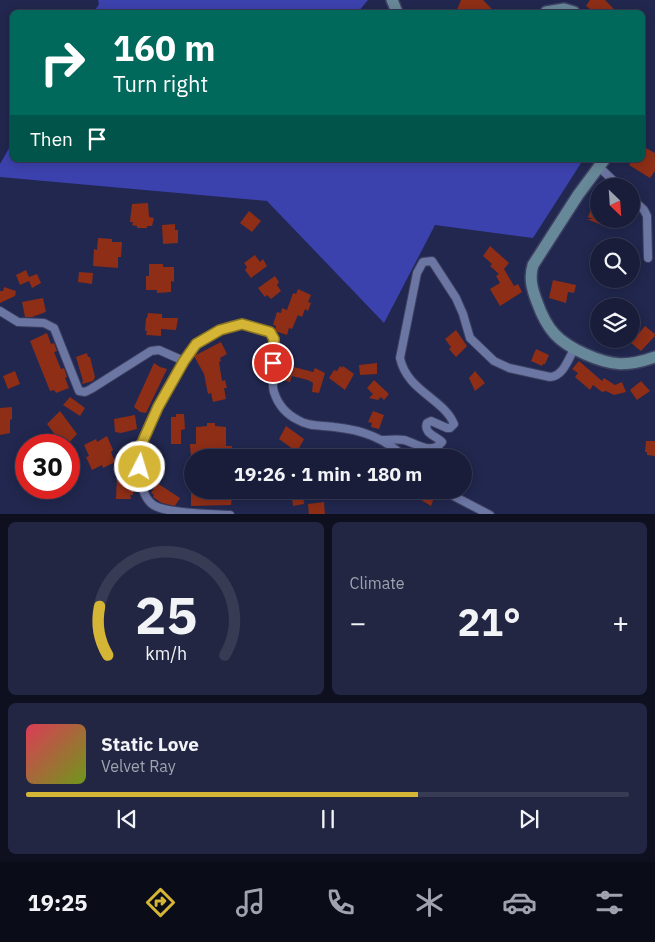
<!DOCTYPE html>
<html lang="en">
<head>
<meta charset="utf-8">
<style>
	:root { --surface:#191d3a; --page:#222642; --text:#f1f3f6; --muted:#9fa2af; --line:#373b54; --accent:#d5b535 }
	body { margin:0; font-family:"IBM Plex Sans",sans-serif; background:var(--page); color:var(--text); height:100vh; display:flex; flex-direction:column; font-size:19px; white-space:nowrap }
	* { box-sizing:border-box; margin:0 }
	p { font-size:16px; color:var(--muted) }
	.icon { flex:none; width:28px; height:28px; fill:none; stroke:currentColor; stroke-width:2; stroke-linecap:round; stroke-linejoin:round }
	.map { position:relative; height:514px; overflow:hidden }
	.panel { display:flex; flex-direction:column; gap:8px; padding:8px; background:#0e1020; flex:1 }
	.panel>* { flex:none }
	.top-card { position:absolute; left:10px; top:10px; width:635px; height:152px; border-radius:8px; box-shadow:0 2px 12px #0003,0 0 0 1px var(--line); background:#00695c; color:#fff; overflow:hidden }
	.needle { width:32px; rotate:155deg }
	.tools { position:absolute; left:590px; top:178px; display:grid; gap:10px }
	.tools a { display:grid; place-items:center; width:50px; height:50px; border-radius:50%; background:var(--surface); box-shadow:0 2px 12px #0003,0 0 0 1px var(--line); font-size:25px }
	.speed { position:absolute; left:15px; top:434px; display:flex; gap:10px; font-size:25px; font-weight:700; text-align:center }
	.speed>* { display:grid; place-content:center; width:65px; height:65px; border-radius:50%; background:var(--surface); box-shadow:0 2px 12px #0003,0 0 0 1px var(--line); line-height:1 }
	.speed .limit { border:8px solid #d22; background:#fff; color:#111 }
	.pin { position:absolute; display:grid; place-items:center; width:42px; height:42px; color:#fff; margin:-21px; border:2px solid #fff; border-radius:50%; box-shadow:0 1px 5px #0007 }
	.me { position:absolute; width:55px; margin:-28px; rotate:5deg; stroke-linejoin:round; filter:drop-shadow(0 0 4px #0008) }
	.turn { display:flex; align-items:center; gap:18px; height:105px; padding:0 20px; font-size:22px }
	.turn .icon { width:65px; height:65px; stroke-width:2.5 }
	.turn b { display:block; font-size:35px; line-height:42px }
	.then { display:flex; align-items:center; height:48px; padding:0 20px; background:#0003; gap:10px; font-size:19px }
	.big { font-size:38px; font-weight:700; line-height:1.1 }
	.panel .card { flex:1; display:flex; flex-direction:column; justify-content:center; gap:8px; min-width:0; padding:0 18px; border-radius:8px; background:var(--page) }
	.panel .dial { align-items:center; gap:0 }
	.dial svg { height:130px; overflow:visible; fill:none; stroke:var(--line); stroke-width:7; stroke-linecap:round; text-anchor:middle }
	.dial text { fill:var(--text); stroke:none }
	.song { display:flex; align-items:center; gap:15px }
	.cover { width:60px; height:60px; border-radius:8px; background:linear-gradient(135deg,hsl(350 70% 55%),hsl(80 70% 35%)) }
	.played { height:5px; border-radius:2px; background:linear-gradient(90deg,var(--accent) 65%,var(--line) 65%) }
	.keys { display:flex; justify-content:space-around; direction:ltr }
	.heat { display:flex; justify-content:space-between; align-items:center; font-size:28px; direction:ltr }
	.panel .tiles { flex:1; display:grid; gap:8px; grid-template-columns:1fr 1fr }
	.card:last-child { grid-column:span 2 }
	.trip { position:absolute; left:184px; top:449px; width:288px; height:50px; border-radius:25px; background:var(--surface); box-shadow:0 2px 12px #0003,0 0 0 1px var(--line); font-weight:700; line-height:50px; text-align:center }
	.tabs { display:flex; height:80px; justify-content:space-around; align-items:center; background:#0a0c17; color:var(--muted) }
	.tabs .icon { width:35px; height:35px }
	.tabs .current { color:var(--accent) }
	.tabs b { font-size:22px; color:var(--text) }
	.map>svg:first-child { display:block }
	.forest { fill:#3c42ad }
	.building { fill:#8e2e17 }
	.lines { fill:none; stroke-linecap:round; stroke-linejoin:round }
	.minor-casing { stroke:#3d4062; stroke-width:10 }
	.secondary-casing { stroke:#3d4062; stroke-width:14 }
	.minor { stroke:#6c76a3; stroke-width:8 }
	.secondary { stroke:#678898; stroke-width:11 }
	.route-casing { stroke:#8a7622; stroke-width:12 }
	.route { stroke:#d5b535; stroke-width:9 }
</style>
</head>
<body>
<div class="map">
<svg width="655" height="515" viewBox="0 0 655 515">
	<rect width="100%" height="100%" fill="#21274e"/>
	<path class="forest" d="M98,0H368L358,12H94L99,4Z
		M12,143V160H583L533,238L435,225L384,323L267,201L0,177V164Z"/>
	<path class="building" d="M461,0H483L495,12H456Z
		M590,0H605L617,12H594L586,6Z
		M642,146L655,153V171L650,178L629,165L633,160H642Z
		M148,203L149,217L154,218L152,226H147V228H137V226L132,225L133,222H130L132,204Z
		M592,207L599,210V219H611L606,227L587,219H593L588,217Z
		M249,211L261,221L252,232L240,223Z
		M175,224V230H178V243L163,244L162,225Z
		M98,238L112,239V242H122L121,257H118V268L93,266L94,249L97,250Z
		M490,246L509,263L504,269L514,286L518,284L522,292L500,306L490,289L500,283L496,276L499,274L490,266L492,264L483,256Z
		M255,255L260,262L263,259L267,266L251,278L245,270L247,267L244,263Z
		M149,264H163V267H174V282L171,281V292L157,293V290H146V276H149Z
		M26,270L29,277L37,274L41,283L32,288L29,281L20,285L16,275Z
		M79,272L93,273L92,284L78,282Z
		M275,276L279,282L277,285L281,291L271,299L267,295L265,297L258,288Z
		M553,280L576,285L574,293L568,292L566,303L549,298Z
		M4,287L16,291L15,296L0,303V291H3Z
		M298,289L311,295L308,302L311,303L308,311L305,309L302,317L298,315L292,329L289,328L287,335L275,331L276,326L273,325L277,312L281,313L282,308L287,310L293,293L296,294Z
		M43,298L46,312L32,317H25L22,302Z
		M148,313L162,314V318H178L176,330L161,329V336L146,335L147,331H145L146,318H147Z
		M645,326L655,334V336L641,351L626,339H634Z
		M456,330L467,346L456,357L449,349L451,347L445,339Z
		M47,333L51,344L54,343L57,351L54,352L61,369L64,368L67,377L65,378L69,388L56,393L54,390L50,391L30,341Z
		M601,339H624L623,346L601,344Z
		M221,342L227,354L220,358L221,361L219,362L222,381L225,380L227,388H224L226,399L213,402L211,393L208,394L204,374L194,356Z
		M536,349L549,355L545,364H543L542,366L531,361Z
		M87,353L88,357H90L95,377L93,381L82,384L83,381L76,357Z
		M579,361L602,381L604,378L615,385L622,382L626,392L614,395L606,391L602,392L593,385L590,390L575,377L578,373L572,369Z
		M154,363L160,367L167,369L146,413L140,412L134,407Z
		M377,363V374L360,375L359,365Z
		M286,365L313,372L315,368L325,373L319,393L312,392L313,383L308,380L292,376L290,382L282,380L283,376L281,375L283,368L285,369Z
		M340,366L342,368L343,366L354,374L345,390L329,378L334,370L337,371Z
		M15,371L20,384L8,389L3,376Z
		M475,371L485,383L475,391L469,378Z
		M374,380L389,394L384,400L381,397L378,400L369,398L373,394L367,388Z
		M641,381L650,391L637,400L630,390Z
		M70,397L85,408L80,416L63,405Z
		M12,407V419L10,420V433L0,435V408Z
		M60,411L77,434L67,445L62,441L61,443L47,424Z
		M373,411L384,415L379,429L371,427L372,423L368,422Z
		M176,414H184L185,429L181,430V444H171V417H176Z
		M135,415L137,429L121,433L115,432L114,419Z
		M207,423H215V426L226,427V446H232L231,458H191L190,444H196V427L207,426Z
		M286,426L304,439L297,452L279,439Z
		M107,436L113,450L111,452L115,462L103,468L102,465L92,470L86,457L89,456L84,445L96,439L97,442Z
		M646,441H655V456L647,455V452H645Z
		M117,476H132V481H133V495H130L131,499H116Z
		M157,483L180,498L175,506L162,503L153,497L154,495L151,493Z
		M191,490H221L222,496H232L231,505L191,506Z
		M291,490H302L304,504L293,506Z
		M416,490H427L435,495L431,506L413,495Z
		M324,502L325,515H309L308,504Z"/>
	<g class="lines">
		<defs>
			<path id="minor" d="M598,166L619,186
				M631,198L644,210L647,216L648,258
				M0,311L18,322L44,323L54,328L79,391L85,392L91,389L151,351L159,350L184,361
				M383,440C390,440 397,439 404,440C416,443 431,456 442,442C436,436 423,433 427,423L431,421L447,428H450L454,424C443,398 407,391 400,358L417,273L423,262L432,261L456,298L463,314L470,338L494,361L509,368L550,377C563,376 568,360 574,349
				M442,490L490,515
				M230,515C214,514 163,514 152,504C138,493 138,459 142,443C147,424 182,357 197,344C206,336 229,324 241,324C249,324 260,329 267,332C281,337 269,377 274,392C278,405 286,414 298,420C309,427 322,425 334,427C363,430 384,438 406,458"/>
			<path id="secondary" d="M392,0L397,12
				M546,12L564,9L574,12
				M604,160L578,195L533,265C529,278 532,289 537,302C547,330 558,342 585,354C612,366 627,367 655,357"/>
		</defs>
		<use href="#minor" class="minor-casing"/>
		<use href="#secondary" class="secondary-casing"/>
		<use href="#minor" class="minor"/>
		<use href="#secondary" class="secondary"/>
	</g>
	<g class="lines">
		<defs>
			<path id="route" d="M140,467L142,443L158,407L184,361L196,344L220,330L242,324L270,332L274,339L273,363"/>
		</defs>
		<use href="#route" class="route-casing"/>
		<use href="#route" class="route"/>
	</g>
</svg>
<div class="tools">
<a><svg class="needle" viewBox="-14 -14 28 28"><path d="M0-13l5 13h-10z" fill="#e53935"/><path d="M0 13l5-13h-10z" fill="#9fa2af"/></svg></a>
<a><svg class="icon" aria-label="search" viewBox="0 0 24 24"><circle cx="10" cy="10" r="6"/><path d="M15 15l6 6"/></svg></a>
<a><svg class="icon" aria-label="layers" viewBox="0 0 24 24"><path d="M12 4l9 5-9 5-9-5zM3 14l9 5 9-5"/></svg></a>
</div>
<div class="speed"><div class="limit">30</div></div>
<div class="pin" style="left:273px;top:363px;background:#d93025"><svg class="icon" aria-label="arrive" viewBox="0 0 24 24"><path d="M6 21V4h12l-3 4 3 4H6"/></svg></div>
<svg class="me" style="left:140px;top:467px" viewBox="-20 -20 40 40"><circle r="17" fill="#d5b535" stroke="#fff" stroke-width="3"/><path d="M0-11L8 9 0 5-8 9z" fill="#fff"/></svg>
<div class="trip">19:26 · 1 min · 180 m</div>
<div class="top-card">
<div class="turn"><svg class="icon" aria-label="right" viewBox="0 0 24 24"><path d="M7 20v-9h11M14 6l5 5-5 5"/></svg><div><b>160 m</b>Turn right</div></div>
<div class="then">Then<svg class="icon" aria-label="arrive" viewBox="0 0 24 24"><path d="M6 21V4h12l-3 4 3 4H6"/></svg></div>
</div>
</div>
<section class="panel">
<div class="tiles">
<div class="card dial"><svg viewBox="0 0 100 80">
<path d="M14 69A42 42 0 1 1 86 69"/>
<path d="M14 69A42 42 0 0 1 9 39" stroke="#d5b535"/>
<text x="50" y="56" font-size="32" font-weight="700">25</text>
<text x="50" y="72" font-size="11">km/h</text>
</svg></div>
<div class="card"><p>Climate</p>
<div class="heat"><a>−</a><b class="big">21°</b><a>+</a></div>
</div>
<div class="card">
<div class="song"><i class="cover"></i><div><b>Static Love</b><p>Velvet Ray</p></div></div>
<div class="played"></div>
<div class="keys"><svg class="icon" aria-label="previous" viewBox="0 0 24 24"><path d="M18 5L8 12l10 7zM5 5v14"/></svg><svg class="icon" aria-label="pause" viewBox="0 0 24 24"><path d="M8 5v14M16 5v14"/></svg><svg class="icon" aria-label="next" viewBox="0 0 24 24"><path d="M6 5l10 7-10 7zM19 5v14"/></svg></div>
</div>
</div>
</section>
<nav class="tabs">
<b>19:25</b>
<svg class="icon current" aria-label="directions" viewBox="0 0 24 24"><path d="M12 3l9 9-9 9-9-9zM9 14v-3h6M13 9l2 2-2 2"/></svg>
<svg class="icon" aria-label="music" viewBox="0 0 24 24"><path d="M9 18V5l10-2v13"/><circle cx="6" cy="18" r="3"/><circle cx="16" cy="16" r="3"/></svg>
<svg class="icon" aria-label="phone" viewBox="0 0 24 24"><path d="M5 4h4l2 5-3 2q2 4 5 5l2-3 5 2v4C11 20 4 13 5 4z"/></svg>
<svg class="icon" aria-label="climate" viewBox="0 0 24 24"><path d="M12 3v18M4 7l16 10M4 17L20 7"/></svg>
<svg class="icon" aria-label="car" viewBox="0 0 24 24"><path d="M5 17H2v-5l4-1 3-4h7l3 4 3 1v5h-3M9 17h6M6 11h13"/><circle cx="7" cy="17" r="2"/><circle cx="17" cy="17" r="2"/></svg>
<svg class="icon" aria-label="filters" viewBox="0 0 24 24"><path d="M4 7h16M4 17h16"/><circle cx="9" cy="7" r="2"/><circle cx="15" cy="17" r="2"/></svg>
</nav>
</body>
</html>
